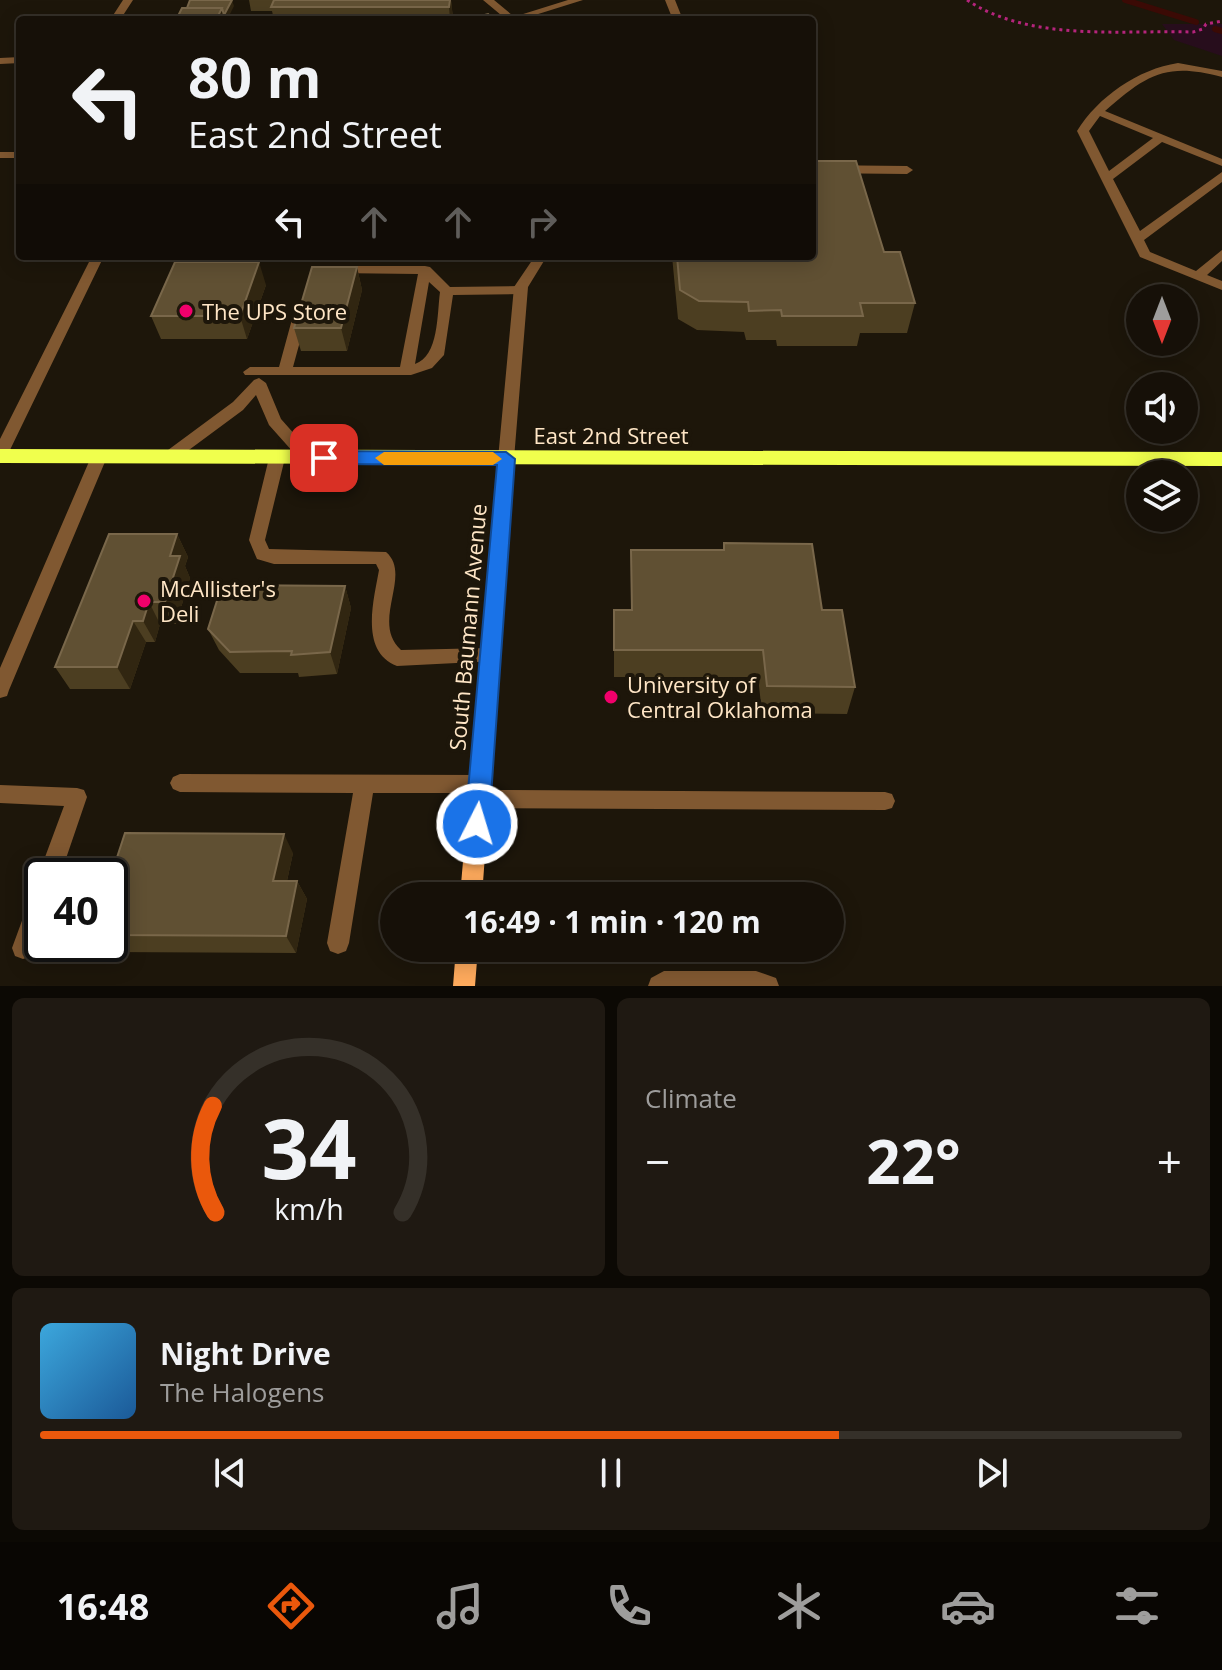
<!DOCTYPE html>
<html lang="en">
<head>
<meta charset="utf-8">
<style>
	:root { --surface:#161008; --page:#1f1912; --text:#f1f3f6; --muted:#9e9d9c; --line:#353029; --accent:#ea580c }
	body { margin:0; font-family:"Open Sans",sans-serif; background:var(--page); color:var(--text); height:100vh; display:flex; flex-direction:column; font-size:30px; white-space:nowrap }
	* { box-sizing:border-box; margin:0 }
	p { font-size:26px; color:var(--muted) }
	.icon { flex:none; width:44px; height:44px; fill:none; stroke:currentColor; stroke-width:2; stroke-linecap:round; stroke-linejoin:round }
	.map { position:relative; height:986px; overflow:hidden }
	.drawer { display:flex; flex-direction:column; gap:12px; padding:12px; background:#0c0904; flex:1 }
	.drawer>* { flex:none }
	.guide { position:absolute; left:16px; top:16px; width:800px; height:244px; border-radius:8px; box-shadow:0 4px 20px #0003,0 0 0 2px var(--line); background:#161008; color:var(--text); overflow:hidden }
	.needle { width:52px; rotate:180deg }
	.buttons { position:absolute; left:1126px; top:284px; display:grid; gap:16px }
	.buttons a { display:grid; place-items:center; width:72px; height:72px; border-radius:50%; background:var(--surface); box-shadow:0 4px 20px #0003,0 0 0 2px var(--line); font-size:40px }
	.speed { position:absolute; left:24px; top:858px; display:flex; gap:16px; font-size:40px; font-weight:700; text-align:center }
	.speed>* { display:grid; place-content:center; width:104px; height:104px; border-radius:50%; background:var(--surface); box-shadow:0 4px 20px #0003,0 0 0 2px var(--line); line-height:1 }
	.speed .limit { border:4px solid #111; border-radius:12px; background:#fff; color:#111 }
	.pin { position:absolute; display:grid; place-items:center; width:68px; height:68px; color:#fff; margin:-34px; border-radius:16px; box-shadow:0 4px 12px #0006 }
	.me { position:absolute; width:88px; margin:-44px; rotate:5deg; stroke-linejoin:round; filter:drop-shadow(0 0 6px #0008) }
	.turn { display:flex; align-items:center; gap:28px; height:168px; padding:0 40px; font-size:36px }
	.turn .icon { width:104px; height:104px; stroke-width:2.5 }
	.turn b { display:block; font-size:56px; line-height:68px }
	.lanes { display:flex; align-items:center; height:76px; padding:0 40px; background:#0003; justify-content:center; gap:40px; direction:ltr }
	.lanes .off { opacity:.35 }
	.big { font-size:60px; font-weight:700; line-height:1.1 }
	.drawer .widget { flex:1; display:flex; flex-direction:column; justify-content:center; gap:12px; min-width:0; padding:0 28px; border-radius:12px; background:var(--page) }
	.drawer .dial { align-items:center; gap:0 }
	.dial svg { height:208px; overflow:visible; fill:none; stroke:var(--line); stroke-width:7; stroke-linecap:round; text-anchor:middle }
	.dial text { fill:var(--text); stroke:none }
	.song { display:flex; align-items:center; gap:24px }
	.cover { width:96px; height:96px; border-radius:12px; background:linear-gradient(135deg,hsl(200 70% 55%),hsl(210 70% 35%)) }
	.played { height:8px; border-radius:4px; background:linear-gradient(90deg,var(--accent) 70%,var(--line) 70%) }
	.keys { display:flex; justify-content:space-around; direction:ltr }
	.heat { display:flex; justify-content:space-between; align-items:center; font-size:44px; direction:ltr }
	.drawer .tiles { flex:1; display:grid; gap:12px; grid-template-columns:1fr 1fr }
	.widget:last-child { grid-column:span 2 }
	.trip { position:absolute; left:380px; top:882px; width:464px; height:80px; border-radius:40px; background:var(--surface); box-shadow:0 4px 20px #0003,0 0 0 2px var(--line); font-weight:700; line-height:80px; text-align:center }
	.tab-bar { display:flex; height:128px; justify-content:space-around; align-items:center; background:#090603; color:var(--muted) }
	.tab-bar .icon { width:56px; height:56px }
	.tab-bar .active { color:var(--accent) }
	.tab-bar b { font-size:36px; color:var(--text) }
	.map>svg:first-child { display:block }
	.green { fill:#270d1c }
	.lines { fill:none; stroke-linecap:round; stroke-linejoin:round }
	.stream { stroke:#3b0a05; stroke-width:6 }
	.path { stroke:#b5247c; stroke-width:3; stroke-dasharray:3 4; stroke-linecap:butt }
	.lane { fill:#805831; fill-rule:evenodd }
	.street { fill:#805831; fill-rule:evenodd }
	.secondary { fill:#ffab5d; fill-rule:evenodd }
	.primary { fill:#f0ff4d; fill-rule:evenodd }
	.wall { fill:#4c3e21 }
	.shaded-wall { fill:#312611 }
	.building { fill:#605033; stroke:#79674a; stroke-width:2 }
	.route { fill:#1a73e8; stroke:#114b97; stroke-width:2 }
	.slow { fill:#f59e0b }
	.poi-dot { fill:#f1006b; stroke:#1d160a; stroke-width:3 }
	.labels { text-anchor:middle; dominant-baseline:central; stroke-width:8; stroke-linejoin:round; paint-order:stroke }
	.poi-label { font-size:22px; fill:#ffe6c6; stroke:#1d160a; text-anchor:start }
	.street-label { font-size:22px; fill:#ffe6c6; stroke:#1d160a }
</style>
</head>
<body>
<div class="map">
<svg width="1222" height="986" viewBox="0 0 1222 986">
	<rect width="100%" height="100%" fill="#1d160a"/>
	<path class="green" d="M1162,24H1222V56L1174,40Z"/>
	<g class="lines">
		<path class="stream" d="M1125,0L1196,22
			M1215,29L1222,31"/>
		<path class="path" d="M967,0C1030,42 1120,30 1193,32L1203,29L1206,24L1222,21"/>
		<path class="lane" d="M568,0H583L519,20L507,19Z
			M665,0H675L683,20H673Z
			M20,57V63L0,64V58Z
			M1178,63L1222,71V77C1167,62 1147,74 1105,111L1222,159V166L1162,142L1113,179L1140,231L1222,172V182L1144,240L1150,252L1196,271L1222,250V261L1207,275L1222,281V290L1140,257L1077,131C1098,97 1138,69 1178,63ZM1100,116L1153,138L1109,171L1089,131Z
			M0,152H20V158H0Z
			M812,165L907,166L913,170L907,174L812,173Z
			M338,266H425L430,267L450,287L520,286L527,290L520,294L453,295L444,355L432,368L411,375H245L243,372L250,367H279L294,312L301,308L308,312L293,367H400L418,274L333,273L331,270ZM429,282L440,292C437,314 439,356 415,364Z
			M259,378L266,383L281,419L312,454L315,458L312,462H302L269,425L256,395L243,410L174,461H164L161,457L164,453L233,402L254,380Z
			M99,451L107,457L9,690L7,696L0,698V668L91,457Z
			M277,452L285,458L265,540L269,549L386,552C413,575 370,622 401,650L490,648L496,651L499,656L496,661L397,666C359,652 374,599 379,570L376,564H274L257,559L249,540L269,458Z
			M180,774L480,775L487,778L490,784L487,790L885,792L892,794L895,801L892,808L885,810L479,808L472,806L469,799L472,793H373L349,943L346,951L338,954L330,951L327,943L353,793L180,792L173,789L170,783L173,777Z
			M0,785L77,788L84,790L87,797L60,876H42V883L38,876L64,806L0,803Z
			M42,884V925L31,956L23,959L15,956L12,948L34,888Z
			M664,971H756L776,978L779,986H648L651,978Z"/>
		<path class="street" d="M123,0H133L120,20H110Z
			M483,0H494L518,20H507Z
			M92,256H104L8,454L0,460V439Z
			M535,256H547L528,287L514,459L506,465L498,459L514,287Z"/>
		<path class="secondary" d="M506,453L514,459L482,896H460L498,459Z
			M456,948H478L475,986H453Z"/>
		<path class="primary" d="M0,449L1222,452V466L0,463Z"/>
	</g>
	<path class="wall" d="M249,0H451L453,18V20H274L272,11H251Z
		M884,252L915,303L907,333H860L857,346H777L776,340H746L744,332L697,330L678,319L672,256H812Z
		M357,267L362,290L347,351H301L294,328Z
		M266,285L247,339H161L151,316Z
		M177,534L188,557L185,566L190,578L176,624H160L155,642H146L130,689H70L55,667Z
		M724,543L822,610L855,687L847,714L762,713L758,677H614V610H631V550H723Z
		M345,586L351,608L337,674L299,677L298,673H240L219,650L208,629Z
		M293,853L287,881H297L307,899L296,953L108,952L101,944H110V879Z"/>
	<path class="shaded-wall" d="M232,0L234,6L227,20H216L222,8Z
		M450,0H451L453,20H450L449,7Z
		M259,262L266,285L247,339L240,316Z
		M357,267L362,290L347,351L341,328Z
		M177,534L188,557L185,566L190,578L176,624L165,602L170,556Z
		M345,586L351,608L337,674L330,652Z
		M149,602L160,624L155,642L143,621Z
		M133,621L146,642L130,689L117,667Z
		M284,834L293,853L283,899L273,881Z
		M297,881L307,899L296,953L286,936Z"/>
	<path class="building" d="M190,0H232L224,15L222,8H187Z
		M274,0H450L449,7H271Z
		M182,8H222L216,20H222H176Z
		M488,14L494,20L469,19Z
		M342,19H371L342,20Z
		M812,161H856L884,252H900L915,303H860L863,316H782L781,310L749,311L748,302L699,301L680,290L677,256H812Z
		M175,262H259L240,316H151Z
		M312,267H357L341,328H294Z
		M109,534H177L170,556H180L165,602H149L143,621H133L117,667H55Z
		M724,543L812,544L822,610H842L855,687L767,686L763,650H614V610H632L631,550H724Z
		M222,585L345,586L330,652L291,655L292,651L230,652L208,629Z
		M125,833L284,834L273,881H297L286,936L110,935V879Z"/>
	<path class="route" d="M324,451L506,452L515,459L489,824L485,831L477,835L469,831L465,824L497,465L324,464L315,458Z"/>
	<path class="slow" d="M384,452H493L502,459L493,465H384L375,458Z"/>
	<g class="poi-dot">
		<circle cx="186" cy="311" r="8"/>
		<circle cx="144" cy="601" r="8"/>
		<circle cx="611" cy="697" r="8"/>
	</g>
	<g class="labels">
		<g class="poi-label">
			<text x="202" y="311">The UPS Store</text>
			<text x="160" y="588">McAllister's<tspan x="160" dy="25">Deli</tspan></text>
			<text x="627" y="684">University of<tspan x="627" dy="25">Central Oklahoma</tspan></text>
		</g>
		<g class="street-label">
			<text x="611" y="435">East 2nd Street</text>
			<text transform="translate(467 627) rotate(-85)">South Baumann Avenue</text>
		</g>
	</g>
</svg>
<div class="buttons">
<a><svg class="needle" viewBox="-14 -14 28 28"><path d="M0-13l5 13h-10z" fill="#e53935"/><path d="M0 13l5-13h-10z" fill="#9e9d9c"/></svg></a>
<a><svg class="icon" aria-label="sound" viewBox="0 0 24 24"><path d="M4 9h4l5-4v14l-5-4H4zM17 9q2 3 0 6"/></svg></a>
<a><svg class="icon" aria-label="layers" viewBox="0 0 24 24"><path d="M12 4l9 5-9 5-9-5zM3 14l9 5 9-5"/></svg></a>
</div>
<div class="speed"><div class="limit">40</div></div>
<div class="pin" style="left:324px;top:458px;background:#d93025"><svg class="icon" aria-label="arrive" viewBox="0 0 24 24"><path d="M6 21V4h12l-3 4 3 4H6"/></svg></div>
<svg class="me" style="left:477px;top:824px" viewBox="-20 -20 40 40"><circle r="17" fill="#1a73e8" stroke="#fff" stroke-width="3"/><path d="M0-11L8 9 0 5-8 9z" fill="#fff"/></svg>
<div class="trip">16:49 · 1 min · 120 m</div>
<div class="guide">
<div class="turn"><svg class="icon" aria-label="left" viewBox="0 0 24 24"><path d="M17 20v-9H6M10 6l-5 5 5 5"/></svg><div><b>80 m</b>East 2nd Street</div></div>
<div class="lanes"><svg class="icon" aria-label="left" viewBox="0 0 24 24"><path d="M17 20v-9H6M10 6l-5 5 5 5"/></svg><svg class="icon off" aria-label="ahead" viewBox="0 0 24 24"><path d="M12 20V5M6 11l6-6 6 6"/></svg><svg class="icon off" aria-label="ahead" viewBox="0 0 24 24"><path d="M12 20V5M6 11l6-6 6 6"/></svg><svg class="icon off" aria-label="right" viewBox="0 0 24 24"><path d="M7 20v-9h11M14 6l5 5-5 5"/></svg></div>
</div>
</div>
<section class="drawer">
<div class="tiles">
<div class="widget dial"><svg viewBox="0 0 100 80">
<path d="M14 69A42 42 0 1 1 86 69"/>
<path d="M14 69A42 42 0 0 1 13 28" stroke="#ea580c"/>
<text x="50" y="56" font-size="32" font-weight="700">34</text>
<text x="50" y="72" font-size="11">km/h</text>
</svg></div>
<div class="widget"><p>Climate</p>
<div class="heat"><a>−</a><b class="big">22°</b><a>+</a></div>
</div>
<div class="widget">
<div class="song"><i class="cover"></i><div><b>Night Drive</b><p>The Halogens</p></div></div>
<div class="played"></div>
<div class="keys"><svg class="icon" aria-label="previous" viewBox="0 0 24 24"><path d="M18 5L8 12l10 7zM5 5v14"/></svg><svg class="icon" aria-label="pause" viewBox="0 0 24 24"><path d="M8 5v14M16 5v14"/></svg><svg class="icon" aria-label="next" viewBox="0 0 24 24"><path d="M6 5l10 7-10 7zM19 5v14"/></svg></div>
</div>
</div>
</section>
<nav class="tab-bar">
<b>16:48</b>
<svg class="icon active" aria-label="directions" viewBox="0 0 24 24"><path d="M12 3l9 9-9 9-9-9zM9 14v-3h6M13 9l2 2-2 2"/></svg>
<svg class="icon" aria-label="music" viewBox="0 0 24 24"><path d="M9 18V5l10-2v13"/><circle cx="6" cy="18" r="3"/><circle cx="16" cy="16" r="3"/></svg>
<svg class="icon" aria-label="phone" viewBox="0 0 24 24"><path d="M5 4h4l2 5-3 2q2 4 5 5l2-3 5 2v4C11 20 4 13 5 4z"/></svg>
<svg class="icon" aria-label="climate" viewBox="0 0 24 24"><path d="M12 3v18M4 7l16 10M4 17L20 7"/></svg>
<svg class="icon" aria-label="car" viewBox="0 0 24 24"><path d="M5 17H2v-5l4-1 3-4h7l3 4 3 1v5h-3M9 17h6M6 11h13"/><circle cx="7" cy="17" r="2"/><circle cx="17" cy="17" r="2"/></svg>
<svg class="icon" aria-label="filters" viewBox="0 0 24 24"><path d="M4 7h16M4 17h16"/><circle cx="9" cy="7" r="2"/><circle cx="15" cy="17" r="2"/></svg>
</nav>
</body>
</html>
